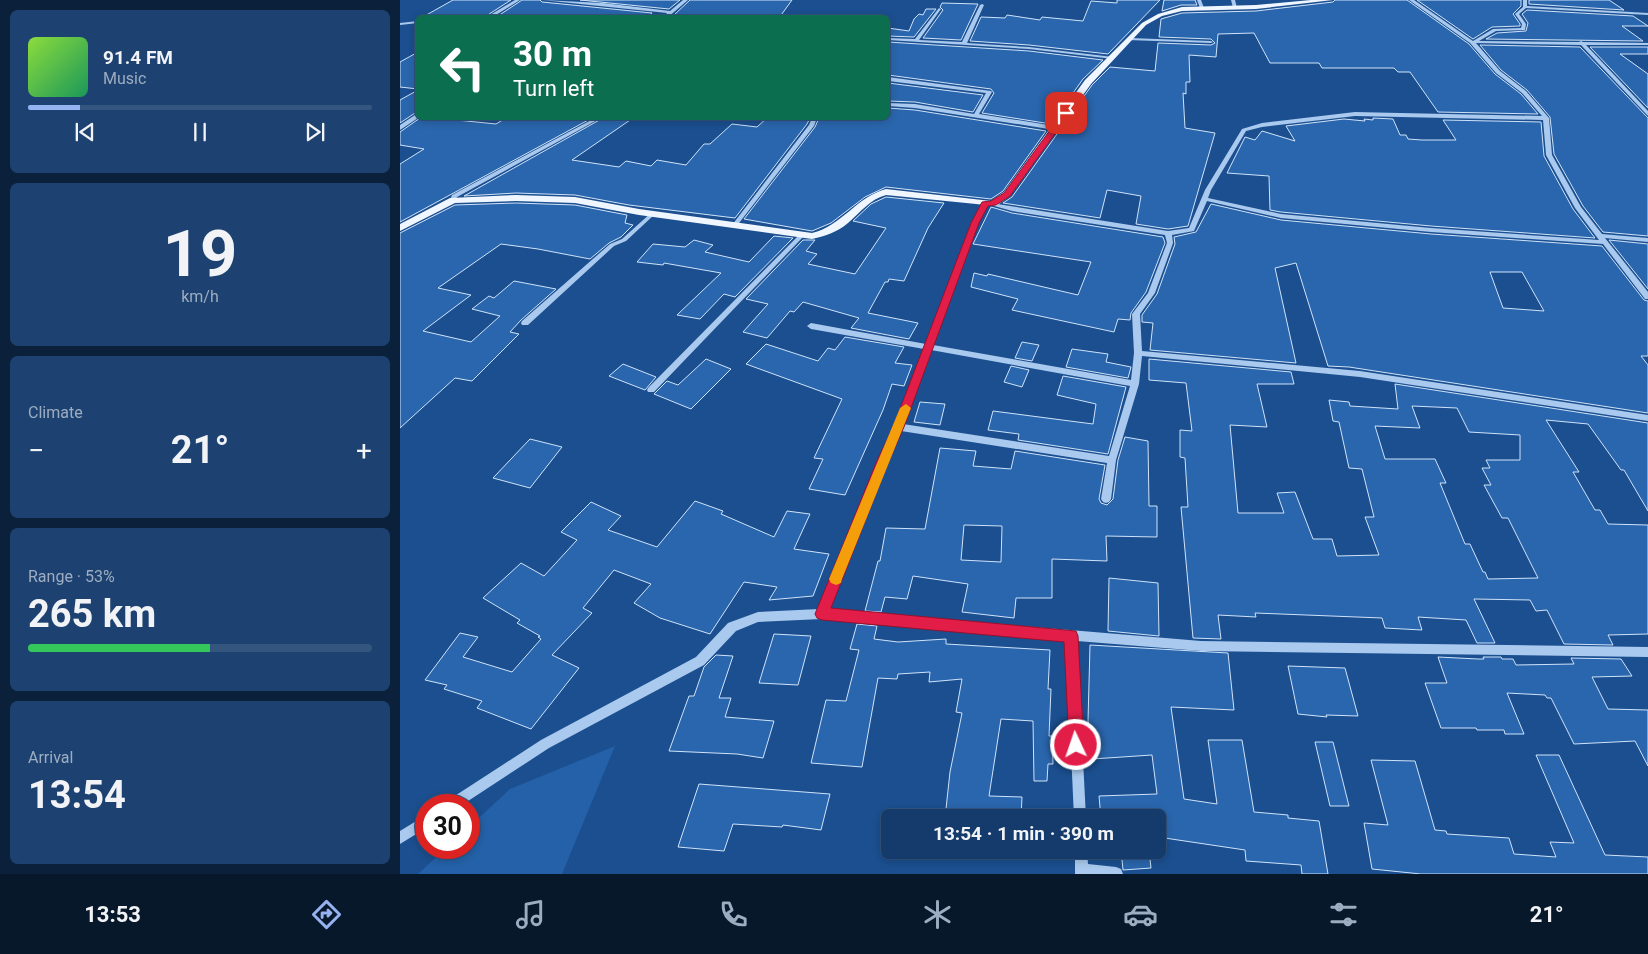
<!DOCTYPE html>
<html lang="en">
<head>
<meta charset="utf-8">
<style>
	:root { --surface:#143b6b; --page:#1d4271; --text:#f1f3f6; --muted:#9dadc1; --line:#33557e; --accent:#95b2f1 }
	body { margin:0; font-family:Roboto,sans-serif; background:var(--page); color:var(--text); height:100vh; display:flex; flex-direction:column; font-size:19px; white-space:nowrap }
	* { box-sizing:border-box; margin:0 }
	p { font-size:16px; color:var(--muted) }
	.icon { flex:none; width:28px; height:28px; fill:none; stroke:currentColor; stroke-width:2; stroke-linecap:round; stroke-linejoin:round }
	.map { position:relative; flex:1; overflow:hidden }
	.sheet { display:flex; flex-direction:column; gap:10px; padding:10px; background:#0b203b; width:400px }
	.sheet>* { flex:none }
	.banner { position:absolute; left:15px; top:15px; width:475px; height:105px; border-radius:8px; box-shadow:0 2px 8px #0003,0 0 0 1px var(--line); background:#0b6e4f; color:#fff; overflow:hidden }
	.speed { position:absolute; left:15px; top:794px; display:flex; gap:10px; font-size:25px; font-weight:700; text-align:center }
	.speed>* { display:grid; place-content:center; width:65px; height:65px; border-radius:50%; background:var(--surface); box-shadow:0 2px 8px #0003,0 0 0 1px var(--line); line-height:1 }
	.speed .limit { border:8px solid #d22; background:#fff; color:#111 }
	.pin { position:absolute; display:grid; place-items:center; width:42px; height:42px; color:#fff; margin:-21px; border-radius:10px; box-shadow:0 2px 8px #0006 }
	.me { position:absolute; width:55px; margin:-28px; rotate:357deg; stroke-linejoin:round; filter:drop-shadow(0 0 4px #0008) }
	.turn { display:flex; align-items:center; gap:18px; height:105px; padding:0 15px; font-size:22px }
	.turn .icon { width:65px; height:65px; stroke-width:2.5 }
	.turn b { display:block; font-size:35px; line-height:42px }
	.big { font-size:38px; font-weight:700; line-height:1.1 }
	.sheet .tile { flex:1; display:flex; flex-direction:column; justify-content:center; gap:8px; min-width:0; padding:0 18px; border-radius:8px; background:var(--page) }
	.sheet .dial { align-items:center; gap:0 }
	.dial b { font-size:65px; line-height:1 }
	.song { display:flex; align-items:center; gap:15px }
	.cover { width:60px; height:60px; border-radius:8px; background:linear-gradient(135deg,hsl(90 70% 55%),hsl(150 70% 35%)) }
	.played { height:5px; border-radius:2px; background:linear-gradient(90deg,var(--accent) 15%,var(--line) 15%) }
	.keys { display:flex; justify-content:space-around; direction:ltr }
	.heat { display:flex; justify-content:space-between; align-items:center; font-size:28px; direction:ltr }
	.charge { height:8px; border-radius:4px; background:linear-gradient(90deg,#34c759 53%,var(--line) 0) }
	.trip { position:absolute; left:481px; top:809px; width:285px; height:50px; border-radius:8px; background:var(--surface); box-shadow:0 2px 8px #0003,0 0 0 1px var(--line); font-weight:700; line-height:50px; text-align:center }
	.tabs { display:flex; height:80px; justify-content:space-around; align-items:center; background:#08182b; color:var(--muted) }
	.tabs .icon { width:35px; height:35px }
	.tabs .current { color:var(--accent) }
	.tabs b { font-size:22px; color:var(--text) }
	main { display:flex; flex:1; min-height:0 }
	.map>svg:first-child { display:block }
	.green { fill:#2461a8 }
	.building { fill:#2a66ad; stroke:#cfe3fa; fill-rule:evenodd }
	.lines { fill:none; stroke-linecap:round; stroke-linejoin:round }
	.minor { fill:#a9c9ee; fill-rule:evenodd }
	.major { fill:#f0f6ff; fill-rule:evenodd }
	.route { fill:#e11d48; stroke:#92132f }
	.slow { fill:#f59e0b }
</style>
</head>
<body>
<main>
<section class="sheet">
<div class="tile">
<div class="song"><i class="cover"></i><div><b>91.4 FM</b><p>Music</p></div></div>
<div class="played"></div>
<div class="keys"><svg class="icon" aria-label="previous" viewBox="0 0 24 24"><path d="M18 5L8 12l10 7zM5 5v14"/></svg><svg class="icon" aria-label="pause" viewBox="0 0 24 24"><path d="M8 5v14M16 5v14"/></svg><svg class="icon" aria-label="next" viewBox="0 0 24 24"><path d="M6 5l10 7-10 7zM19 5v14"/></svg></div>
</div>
<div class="tile dial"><b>19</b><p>km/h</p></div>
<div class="tile"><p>Climate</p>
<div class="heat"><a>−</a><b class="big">21°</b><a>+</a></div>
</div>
<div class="tile"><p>Range · 53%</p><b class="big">265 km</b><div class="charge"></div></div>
<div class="tile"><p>Arrival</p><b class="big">13:54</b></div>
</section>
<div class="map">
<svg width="1248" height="874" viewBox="0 0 1248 874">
	<rect width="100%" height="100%" fill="#1b4f8f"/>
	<path class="green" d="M215,746L162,874H18L46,848H69V827L110,789Z"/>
	<path class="building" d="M53,0H111L83,18H21Z
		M122,0H140L142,2L252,13L246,18H95Z
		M180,0H280L269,9Z
		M290,0H392L379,18H306L274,15Z
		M717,0H760L708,54L629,45L570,41L581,17L605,18L607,15L640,20L642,17L683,21L691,1L717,3Z
		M764,0H795L797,5H781L762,11Z
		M935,0H1007L1069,44L1095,74L1121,94L1138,114L1038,112L1010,72H998L994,68H922L919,63H870L854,33L818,34L816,57L789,55L790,82H786V94L783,93L785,128L815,133L788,226L768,229L736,224L741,196L707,190L700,218L603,203L612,197L692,85L710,67L755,71L758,43L811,45L815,43L811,39L759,37L761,19L782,13L856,11L933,2Z
		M1017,0H1121V6L1113,14L1120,24V26L1092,27L1073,39Z
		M1129,0H1209L1224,10L1129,4Z
		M542,3L578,4L561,40L523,38L543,10L540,7Z
		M526,9H536L514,37L488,36V28L509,31L514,19L519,14L523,15Z
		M1127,10L1233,16L1248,26H1222L1243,41L1086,39L1097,33L1126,31L1128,23L1122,14Z
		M488,42L629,51L703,60L683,79L651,124L582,113L594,93L591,89L488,75Z
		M1080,45L1180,47L1248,118V236L1203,232L1183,206L1154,154L1150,117L1127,90L1101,70Z
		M1190,47H1248V54H1220L1248,74V108Z
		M18,52V89L0,87V62Z
		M488,83L583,95L573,112L515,102L488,101Z
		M18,90V111L0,123V100Z
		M488,108L515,110L646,131L603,191L591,199L486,187L465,197L431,223L412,231L344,219L415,127L419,118H488Z
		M20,118H37L96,124L106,118H192L0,222V164L24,149L0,145V132Z
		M203,118H233L172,160L219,167L226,161L251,166L257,160L286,165L304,144H310L332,124L357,127L367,118H410L407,124L335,218L229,205L175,195L116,193L64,196Z
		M973,118L993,119L1000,135H1006L1008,139L1022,140H1056L1043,120L1141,122L1144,156L1173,209L1195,238L1031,226L881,212L870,210L869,176L827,173L845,137L855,140L862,131L895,141L886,126L944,119L965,121L964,119L973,120Z
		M486,197L544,203L528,228L504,281L489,279L488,282H485L468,313L518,323L509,339L451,328L459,318L403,302L394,312L390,311L367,338L343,332L368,304L346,299L403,240H415L406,251L417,254L408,264L455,274L486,228L453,221L471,204Z
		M116,203L175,205L227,215L225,223L233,225L221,237L209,243L190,259L138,249L101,244L38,288L71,295L23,331L71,342L100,316L72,309L89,296L94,298L114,281L156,289L121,320L110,332L119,334L72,381L55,378L0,428V233L55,205Z
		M811,204L881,220L1031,234L1202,246L1244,300L1248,301V356H1241L1248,365V413L949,367L928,366L896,263L875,268L896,363L750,350L753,323L742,322V315L757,294L775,244L774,237L796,232ZM1090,272H1122L1144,311L1103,308Z
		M591,207L612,213L763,237L765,243L746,292L731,313L730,320L718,319L714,332L612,310L618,299L571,287L574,273L587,276L588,274L678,295L691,262L573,244Z
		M374,236L393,238L335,297L324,294L300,319L277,315L321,273L264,263L263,265L237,262L253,244L285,247L294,240L313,245L305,252L349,262Z
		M1209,240L1248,244V289Z
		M445,337L504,347L495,363L512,365L504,386L492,384L483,410L445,495L409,489L423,459L414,458L442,399L346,364L366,344L418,361L428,348L435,350Z
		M622,342L639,345L632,361L615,358Z
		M672,349L708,354L706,362L731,367L728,378L666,367Z
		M306,359L331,369L291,409L254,394L267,381L278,385Z
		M749,359L891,372L894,384H857L867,427L830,425L838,513H884L877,493L895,492L913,539H932L937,556L979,555L965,517H974L962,469L949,468L939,422L933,421L929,400L949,402L950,406L998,409L995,384L1248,423V511L1224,470H1221L1188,424L1146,420L1179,472H1173L1195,510H1200L1208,524L1248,525V634L1208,635L1213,645L1164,644L1147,610L1136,611L1130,600L1074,599L1095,643H1077L1066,620L1018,617L1022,630L985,628L982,618L855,613L856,617L818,615L821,639L793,638L781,507H788L785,458L780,457V430L792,431L786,383L749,380ZM1012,406L1057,408L1069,432L1120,435V460H1086L1090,468H1082L1091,485H1084L1102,518H1108L1138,578L1088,579L1085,572H1083L1070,544H1065L1040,483H1046L1035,459H985L975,426L1020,428Z
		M223,364L256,377L245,390L209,376Z
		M611,366L629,370L622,387L604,382Z
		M663,376L726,387L708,454L618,440L619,434L588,430L593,411L693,424L696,404L657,395Z
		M520,402L545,404L540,425L514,422Z
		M725,437L748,441L749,506H757V537L706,536L707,561L652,559V598H616L614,618L562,612L568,584L513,576L507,599L485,597L481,612L465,611L478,561H480L486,528L525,529L540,448L576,451L573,466L611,469L615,451L705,465L699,499L701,503L707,505L713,499L718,460ZM564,525L602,526L601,562L561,560Z
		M130,439L162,447L130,488L93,478Z
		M295,501L323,511L321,514L374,537L387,511L410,514L394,549L429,554L413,596L369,600L377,587L344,582L310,634L260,618L234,603L251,584L214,570L183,608L192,613L152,655L179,668L131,729L77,708L82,701L44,689L47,685L25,680L60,633L78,637L63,657L112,672L141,639L138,637L140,636L117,623L120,620L83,598L121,563L144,576L177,540L161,532L191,502L221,516L208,530L257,547Z
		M709,578L758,583L759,636L708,631Z
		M457,624L477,626L474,639L498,642L546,639V644L650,650L648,689H651L649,736H652L653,764H648L647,781H634L633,721L601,719L589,796L622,797L621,818H545L550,772L562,713L556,712L562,679L529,682L530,672L498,674L497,679L478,678L462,767L411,763L426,700L446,701L459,650L450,649Z
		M374,634L411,636L398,685L359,683Z
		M690,645L828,653L834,710L771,707L784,799L817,804L808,740H842L854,812L888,815V818L919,821L928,874H902L901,865L846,861L845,850L758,837V818H701L699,796L757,794L752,755L692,759L688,721Z
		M316,655L333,656L319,698H331L325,717L374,721L363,758L337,754L269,751L289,696H294L304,667Z
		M1038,657L1078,659H1084L1083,657H1101L1102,659H1113L1116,665L1174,664L1171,658L1221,659L1232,676L1192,677L1208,709L1248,710V766L1235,741L1174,744L1151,698H1147L1145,695L1107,693L1124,734H1105L1104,730H1077L1076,728H1041L1025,683H1047Z
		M888,666L945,668L958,716L926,715L927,717L898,714Z
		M915,742H933L949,806H930Z
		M1136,755H1159L1205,855L1248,857V874H1021L972,869L964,823L988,825L971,760L1015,761L1035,830L1046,831L1047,834L1109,838L1114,854L1156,857L1150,842L1174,843Z
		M299,784L430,794L421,830L383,825L382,827L333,824L324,851L278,847Z
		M721,850H749L751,868L723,870Z"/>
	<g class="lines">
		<path class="minor" d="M115,0H120L91,18H85Z
			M142,0L203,3L270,11L283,0H288L267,18H262L267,13Z
			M797,0H801L804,8H800Z
			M831,0H835L837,8H833Z
			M1009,0H1014L1073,41L1093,29L1121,28L1122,24L1115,14L1123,7V0H1127V6L1248,13V15L1126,8L1119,14L1126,24L1125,30L1096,31L1079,41L1179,42L1181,41L1183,42L1248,43V45H1186L1248,111V116L1181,45L1076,43L1100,71L1126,91L1149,118L1152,155L1181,207L1202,234L1248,238V242L1205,238L1248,292V299H1245L1203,244L1031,232L881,218L807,201L794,231L772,235L773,243L755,293L740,314L742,351L960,371L1248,415V421L960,377L742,356L739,384L716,460L711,499L709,502L706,503L703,502L701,499L707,463L501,431L487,463L429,610L801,641L1248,647V657L801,651L677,641L686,818H674L666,640L422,619L358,622L336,631L304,665L149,748L62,805H45L47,801L141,740L296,657L328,623L358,612L419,609C454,522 490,436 524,349L411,329L407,326L411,323L526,344L572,223L583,203L588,204L578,223L533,345L731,380L734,353L732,314L748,293L767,243L765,235L612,211L591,205V203L768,231L789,228L805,190L842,129L862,123L955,112L1142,116L1122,93L1096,73L1070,43ZM955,116L1143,120L1146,155L1175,208L1199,240L1031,228L881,214L808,198L811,190L846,131L862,127ZM531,350L730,386L709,456L503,424Z
			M582,4L584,5L567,43L629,47L713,57L715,58L713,59L629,49L488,40V38L515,39L539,8L541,9L519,40L562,42L580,5Z
			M18,21V23L0,25V23Z
			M730,38L811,41L813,42L811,43L728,40V39Z
			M488,77L591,91L592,92L579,114L655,126L658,128L655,130L515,108L488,106V103L515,104L574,114L586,93L488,81Z
			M18,113V118L0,130V125Z
			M195,118H201L57,197L55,201L50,200L52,195Z
			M412,118H417L414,126L336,227H332V225L409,125Z
			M252,212L254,213V215L226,241L214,246L128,325H122L121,323L122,321L210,244L222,239Z
			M402,233L405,235L404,236L254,392H248L247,390L248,388L400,234Z
			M26,815V828L0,844V831Z
			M675,850H687L688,864L716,867L721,869L723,874H675Z"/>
		<path class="major" d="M911,0H933L856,9L782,11L762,16L746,25L691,84L610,196L596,206L486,195C470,199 461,212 448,223C437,232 426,236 412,239L239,215L175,203L116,201L55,203L0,231V224L50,198L116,195L175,197L239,209L412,233C442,226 456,197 486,189L591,201L604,192L685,80L742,23L758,14L782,7L856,5Z"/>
	</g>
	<path class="route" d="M664,111L670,113L610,196L596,205L588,206L579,223L504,427L488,463L431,608L676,631L678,636L684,745L682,750L676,753L671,750L669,745L664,642L422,620L417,618L415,614L476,463L493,427L571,223L582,202L591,201L604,193Z"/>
	<path class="slow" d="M506,404L511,408L442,579L441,583L436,585L431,583L429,579L500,408Z"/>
</svg>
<div class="speed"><div class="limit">30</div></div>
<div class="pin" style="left:666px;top:113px;background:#d93025"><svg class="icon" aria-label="arrive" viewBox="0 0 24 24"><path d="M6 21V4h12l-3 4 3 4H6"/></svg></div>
<svg class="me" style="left:676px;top:745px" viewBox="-20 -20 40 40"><circle r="17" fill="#e11d48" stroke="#fff" stroke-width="3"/><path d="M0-11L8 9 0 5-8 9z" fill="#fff"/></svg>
<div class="trip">13:54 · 1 min · 390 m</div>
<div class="banner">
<div class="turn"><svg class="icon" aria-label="left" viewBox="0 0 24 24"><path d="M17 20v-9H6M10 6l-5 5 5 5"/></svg><div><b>30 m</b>Turn left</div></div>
</div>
</div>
</main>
<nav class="tabs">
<b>13:53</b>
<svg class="icon current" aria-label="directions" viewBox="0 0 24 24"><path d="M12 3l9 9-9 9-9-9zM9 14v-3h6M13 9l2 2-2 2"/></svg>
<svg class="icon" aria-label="music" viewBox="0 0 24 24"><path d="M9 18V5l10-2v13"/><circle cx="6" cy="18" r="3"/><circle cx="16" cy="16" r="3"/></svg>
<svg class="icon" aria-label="phone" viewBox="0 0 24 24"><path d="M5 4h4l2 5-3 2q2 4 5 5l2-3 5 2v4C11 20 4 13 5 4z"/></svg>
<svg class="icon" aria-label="climate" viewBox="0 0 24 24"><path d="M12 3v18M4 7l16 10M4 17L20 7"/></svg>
<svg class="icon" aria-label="car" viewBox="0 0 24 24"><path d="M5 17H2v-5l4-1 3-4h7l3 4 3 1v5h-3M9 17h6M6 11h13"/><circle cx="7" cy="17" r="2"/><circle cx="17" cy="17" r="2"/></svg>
<svg class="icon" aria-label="filters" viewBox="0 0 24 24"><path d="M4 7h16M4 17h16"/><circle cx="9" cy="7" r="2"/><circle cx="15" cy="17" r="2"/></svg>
<b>21°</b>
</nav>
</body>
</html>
